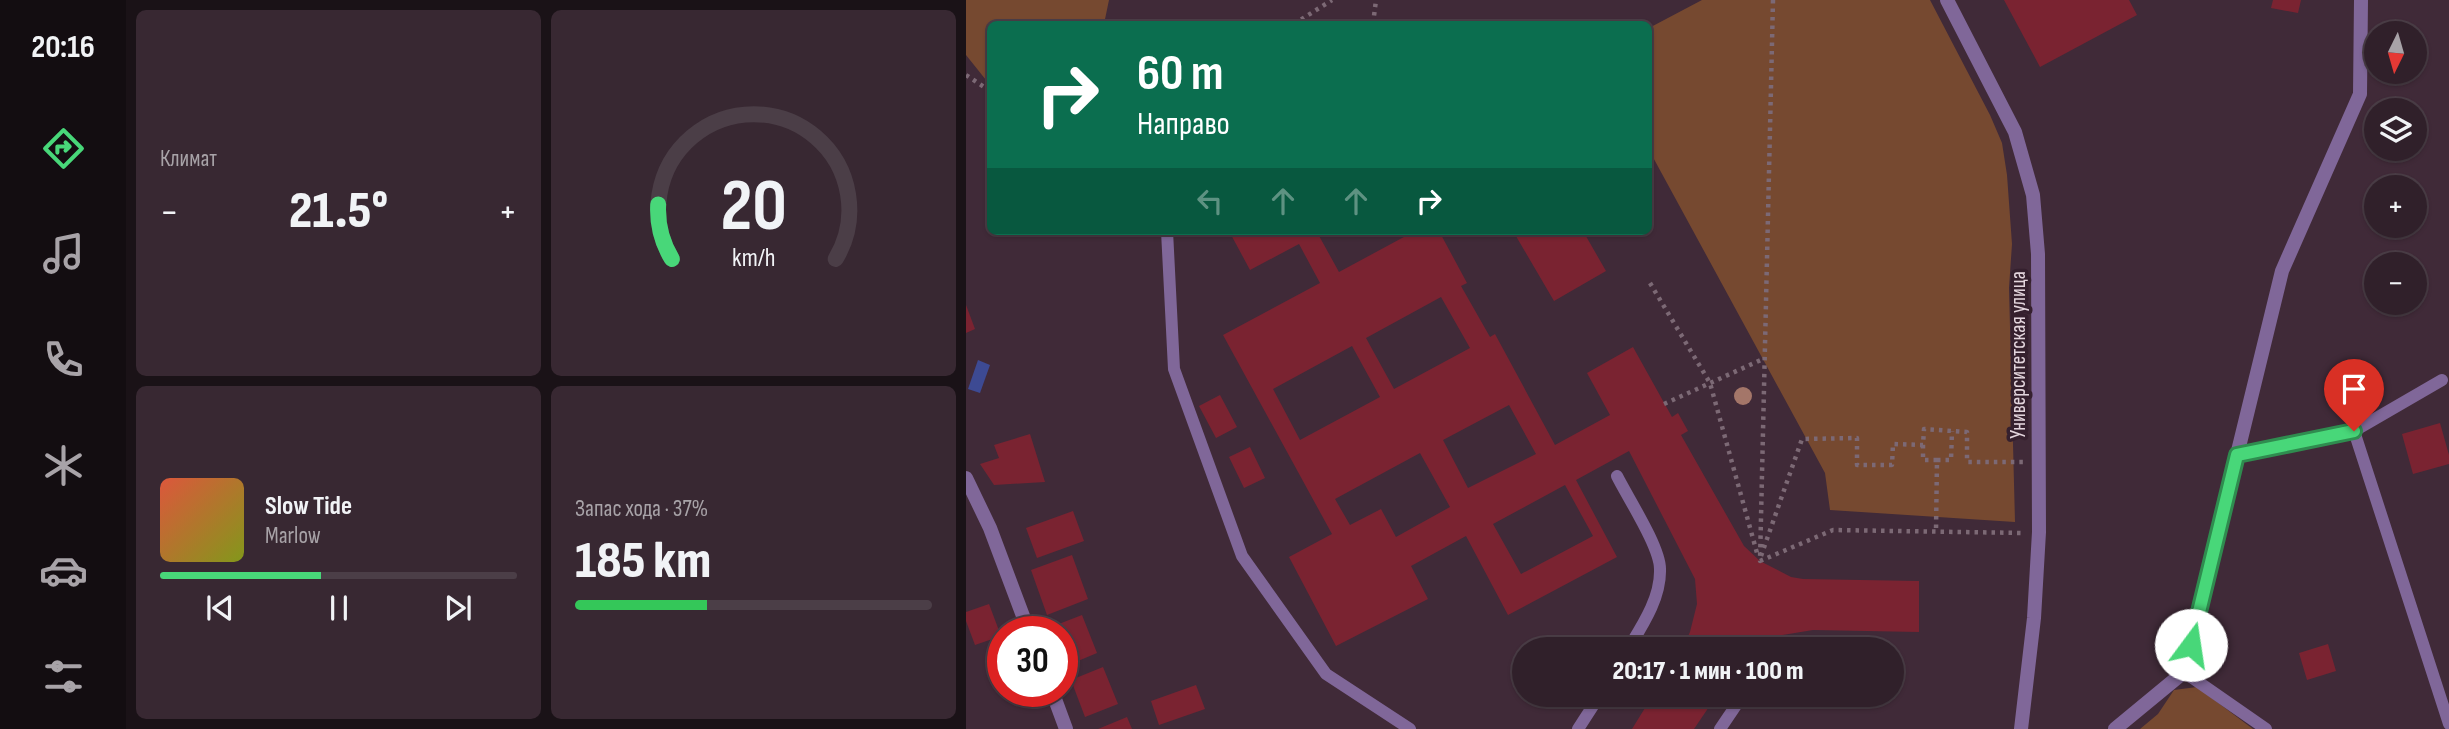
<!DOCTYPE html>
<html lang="ru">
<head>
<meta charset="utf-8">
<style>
	:root { --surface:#30202a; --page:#382832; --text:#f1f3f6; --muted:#a8a3a8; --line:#4b3e47; --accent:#48d779 }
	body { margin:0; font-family:"Sofia Sans Condensed",sans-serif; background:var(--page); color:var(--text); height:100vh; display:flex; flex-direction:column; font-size:26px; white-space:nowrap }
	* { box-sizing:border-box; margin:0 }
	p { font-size:23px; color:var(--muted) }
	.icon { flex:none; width:38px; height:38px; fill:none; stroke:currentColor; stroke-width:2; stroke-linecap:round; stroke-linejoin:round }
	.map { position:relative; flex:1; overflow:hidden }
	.drawer { display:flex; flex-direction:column; gap:10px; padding:10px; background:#1a1217; width:840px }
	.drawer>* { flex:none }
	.banner { position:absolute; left:21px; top:21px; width:665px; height:214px; border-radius:10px; box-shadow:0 2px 5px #0004,0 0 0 2px var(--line); background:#0b6e4f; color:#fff; overflow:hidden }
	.needle { width:46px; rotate:185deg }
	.controls { position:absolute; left:1398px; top:21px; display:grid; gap:14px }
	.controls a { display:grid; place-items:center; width:63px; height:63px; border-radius:50%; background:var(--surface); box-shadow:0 2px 5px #0004,0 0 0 2px var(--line); font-size:35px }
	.speed { position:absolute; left:21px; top:616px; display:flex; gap:14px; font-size:35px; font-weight:700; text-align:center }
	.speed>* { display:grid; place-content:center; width:91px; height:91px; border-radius:50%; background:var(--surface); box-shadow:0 2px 5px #0004,0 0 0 2px var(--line); line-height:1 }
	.speed .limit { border:10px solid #d22; background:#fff; color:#111 }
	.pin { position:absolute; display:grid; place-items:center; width:60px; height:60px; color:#fff; margin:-72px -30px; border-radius:50% 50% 50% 0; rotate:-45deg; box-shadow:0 0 7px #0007 }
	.pin .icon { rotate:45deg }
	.me { position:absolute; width:77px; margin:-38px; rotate:14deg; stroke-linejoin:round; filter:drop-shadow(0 0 5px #0008) }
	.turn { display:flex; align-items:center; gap:24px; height:147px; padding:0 35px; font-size:32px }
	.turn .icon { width:91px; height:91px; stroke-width:2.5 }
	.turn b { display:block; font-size:49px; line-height:60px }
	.lanes { display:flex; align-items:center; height:66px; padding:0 35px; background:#0003; justify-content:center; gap:35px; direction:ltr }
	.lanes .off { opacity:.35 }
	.big { font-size:52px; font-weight:800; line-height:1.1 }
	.drawer .card { flex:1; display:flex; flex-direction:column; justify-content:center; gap:10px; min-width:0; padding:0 24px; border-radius:10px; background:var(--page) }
	.drawer .dial { align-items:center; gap:0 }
	.dial svg { height:182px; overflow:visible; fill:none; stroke:var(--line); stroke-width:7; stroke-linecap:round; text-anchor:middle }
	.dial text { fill:var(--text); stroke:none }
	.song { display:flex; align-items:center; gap:21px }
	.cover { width:84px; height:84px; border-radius:10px; background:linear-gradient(135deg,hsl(10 70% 55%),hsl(70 70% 35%)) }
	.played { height:7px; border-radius:4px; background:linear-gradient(90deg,var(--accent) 45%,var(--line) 45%) }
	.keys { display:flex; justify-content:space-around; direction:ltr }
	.heat { display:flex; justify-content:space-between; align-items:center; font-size:38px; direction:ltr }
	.charge { height:10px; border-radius:5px; background:linear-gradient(90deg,#34c759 37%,var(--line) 0) }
	.drawer .tiles { flex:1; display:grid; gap:10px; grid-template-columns:repeat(2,1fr) }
	.trip { position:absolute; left:546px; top:637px; width:392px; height:70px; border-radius:35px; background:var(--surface); box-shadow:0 2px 5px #0004,0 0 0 2px var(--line); font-weight:800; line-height:70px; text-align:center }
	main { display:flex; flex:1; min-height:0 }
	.tabs { display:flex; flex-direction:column; width:126px; justify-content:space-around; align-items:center; background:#130d11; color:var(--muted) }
	.tabs .icon { width:49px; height:49px }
	.tabs .active { color:var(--accent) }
	.tabs b { font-size:32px; color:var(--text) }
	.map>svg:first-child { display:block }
	.green { fill:#764930 }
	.water { fill:#3d4a93 }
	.building { fill:#7a2331; fill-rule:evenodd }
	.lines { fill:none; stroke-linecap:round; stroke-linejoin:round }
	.path { stroke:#7c6975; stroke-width:4.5; stroke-dasharray:3.5 5; stroke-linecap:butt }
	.lane { stroke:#806799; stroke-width:12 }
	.street { stroke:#806799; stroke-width:14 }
	.tree { fill:#a47669 }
	.route-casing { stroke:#2f8c4f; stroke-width:18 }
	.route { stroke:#48d779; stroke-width:12 }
	.labels { text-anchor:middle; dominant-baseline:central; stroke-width:7; stroke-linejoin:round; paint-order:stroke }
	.street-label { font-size:21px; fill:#e3d5dd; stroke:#35202e }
</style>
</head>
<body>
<main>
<nav class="tabs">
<b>20:16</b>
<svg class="icon active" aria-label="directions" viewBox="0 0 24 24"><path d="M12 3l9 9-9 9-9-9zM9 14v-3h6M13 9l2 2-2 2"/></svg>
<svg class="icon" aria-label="music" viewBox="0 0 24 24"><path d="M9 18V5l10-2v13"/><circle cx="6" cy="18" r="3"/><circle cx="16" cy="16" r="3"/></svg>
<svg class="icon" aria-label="phone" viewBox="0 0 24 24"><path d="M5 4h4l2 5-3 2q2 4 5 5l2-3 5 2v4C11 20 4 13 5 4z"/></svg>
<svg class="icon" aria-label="climate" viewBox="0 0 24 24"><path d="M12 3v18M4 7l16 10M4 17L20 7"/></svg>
<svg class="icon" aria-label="car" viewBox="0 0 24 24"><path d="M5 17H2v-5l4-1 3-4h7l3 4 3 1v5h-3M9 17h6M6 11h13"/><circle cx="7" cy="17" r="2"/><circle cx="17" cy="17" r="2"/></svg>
<svg class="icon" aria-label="filters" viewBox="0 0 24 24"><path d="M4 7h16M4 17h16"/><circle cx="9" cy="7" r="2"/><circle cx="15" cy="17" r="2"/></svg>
</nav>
<section class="drawer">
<div class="tiles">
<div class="card"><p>Климат</p>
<div class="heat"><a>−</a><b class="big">21.5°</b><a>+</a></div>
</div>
<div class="card dial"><svg viewBox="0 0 100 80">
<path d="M14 69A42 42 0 1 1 86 69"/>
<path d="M14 69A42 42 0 0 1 8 45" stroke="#48d779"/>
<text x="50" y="56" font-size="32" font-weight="700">20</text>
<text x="50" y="72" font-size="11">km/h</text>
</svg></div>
<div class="card">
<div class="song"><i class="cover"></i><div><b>Slow Tide</b><p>Marlow</p></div></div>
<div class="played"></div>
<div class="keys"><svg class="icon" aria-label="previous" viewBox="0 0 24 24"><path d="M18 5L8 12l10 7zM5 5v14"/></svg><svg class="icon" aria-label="pause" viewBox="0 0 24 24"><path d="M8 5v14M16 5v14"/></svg><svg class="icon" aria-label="next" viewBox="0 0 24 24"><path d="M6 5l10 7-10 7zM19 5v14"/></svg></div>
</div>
<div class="card"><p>Запас хода · 37%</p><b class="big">185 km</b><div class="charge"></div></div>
</div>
</section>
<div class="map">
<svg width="1483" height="729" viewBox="0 0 1483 729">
	<rect width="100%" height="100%" fill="#402a38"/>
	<path class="green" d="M0,0H143L138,24H24V85L0,55Z
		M736,0H964L1024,115L1036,143L1041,175L1046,244L1043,288L1049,522L864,510L859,473L683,150V28Z
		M1231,687L1287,729H1174L1192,714L1208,690Z"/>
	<path class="water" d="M12,360L24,365L14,393L2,389Z"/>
	<path class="building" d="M1038,0H1163L1171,15L1074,67Z
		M1307,0H1335L1332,13L1305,8Z
		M263,231H357L352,234L373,272L449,231H473L501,283L495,286L524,337L529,334L589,445L644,415L621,373L667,347L706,417L712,413L722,431L715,435L778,546L794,561L825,577L837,579L953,581V632L847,630L811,636L787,649H716L724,632L731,604L729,579L663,451L610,480L651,557L542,615L500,536L445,566L462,599L370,646L323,557L366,534L257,335L354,283L333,244L284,270ZM475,297L504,348L428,389L400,338ZM386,346L414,397L334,440L307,389ZM543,405L570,454L502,488L477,440ZM454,453L484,507L430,537L415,509L384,525L369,499ZM599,485L627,536L555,574L527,524Z
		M547,231H617L640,271L588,301Z
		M0,305L9,329L0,333Z
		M254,395L271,427L250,438L233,406Z
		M1474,423L1483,455V464L1447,474L1436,434Z
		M64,434L79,482L28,485L14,464L33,458L28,445Z
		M284,447L299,478L278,488L263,457Z
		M107,511L118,541L71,558L60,528Z
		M106,555L122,599L81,615L65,570Z
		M23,604L35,636L9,645L0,621V612Z
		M116,615L131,653L100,666L96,656V632H87L85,627Z
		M1362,644L1370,671L1341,680L1333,653Z
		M137,667L152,704L119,717L105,680Z
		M230,685L239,709L193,725L185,701Z
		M687,695H751L728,729H666Z
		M161,717L166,729H132Z"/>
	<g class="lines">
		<path class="path" d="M807,0L794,561L867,530L1058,533
			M328,24L366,0
			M407,24L410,0
			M0,75L24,91
			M684,283L744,383L791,553
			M698,404L797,359
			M957,445V460H971L970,531
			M971,460H985L986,431
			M795,556L836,439L891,438V465H926L927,444L957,445L958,429L1001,432V462H1058"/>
		<path class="lane" d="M201,231L208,369L276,556L360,674L444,729
			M1388,431L1476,380
			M1271,455L1388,431L1483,724
			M651,476C662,498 694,547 694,569C695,598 676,626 662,649
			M1218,672L1300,729
			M612,729L634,695
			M754,729L777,695"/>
		<path class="street" d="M981,0L1049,132L1067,195L1072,254L1073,532L1068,618L1055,729
			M0,478L24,528L63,632
			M86,691L100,729
			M1149,729L1218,672L1316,271L1394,94L1395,0"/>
	</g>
	<circle class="tree" cx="777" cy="396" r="9"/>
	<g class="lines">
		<defs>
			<path id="route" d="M1225,645L1271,455L1388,431"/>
		</defs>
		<use href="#route" class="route-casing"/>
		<use href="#route" class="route"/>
	</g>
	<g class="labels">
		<g class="street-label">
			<text transform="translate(1052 355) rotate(-90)">Университетская улица</text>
		</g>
	</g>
</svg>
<div class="controls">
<a><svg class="needle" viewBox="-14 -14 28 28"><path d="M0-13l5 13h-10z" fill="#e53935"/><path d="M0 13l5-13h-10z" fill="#a8a3a8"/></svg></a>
<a><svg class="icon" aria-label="layers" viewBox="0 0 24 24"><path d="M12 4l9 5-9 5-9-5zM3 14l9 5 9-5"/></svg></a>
<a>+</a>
<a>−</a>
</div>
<div class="speed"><div class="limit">30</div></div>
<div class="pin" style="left:1388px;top:431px;background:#d93025"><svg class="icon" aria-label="arrive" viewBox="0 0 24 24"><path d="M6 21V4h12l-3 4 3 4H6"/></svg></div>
<svg class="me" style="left:1225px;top:645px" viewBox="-20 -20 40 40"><circle r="19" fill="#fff"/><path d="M0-13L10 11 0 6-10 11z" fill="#48d779"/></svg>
<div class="trip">20:17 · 1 мин · 100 m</div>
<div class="banner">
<div class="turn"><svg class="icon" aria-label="right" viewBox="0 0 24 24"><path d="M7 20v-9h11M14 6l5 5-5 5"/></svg><div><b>60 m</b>Направо</div></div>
<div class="lanes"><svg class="icon off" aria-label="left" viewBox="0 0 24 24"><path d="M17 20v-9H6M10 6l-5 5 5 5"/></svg><svg class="icon off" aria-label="ahead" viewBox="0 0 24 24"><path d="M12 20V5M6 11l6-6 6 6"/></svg><svg class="icon off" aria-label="ahead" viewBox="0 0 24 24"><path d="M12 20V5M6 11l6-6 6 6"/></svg><svg class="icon" aria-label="right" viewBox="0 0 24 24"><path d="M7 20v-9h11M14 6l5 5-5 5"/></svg></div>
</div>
</div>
</main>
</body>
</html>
